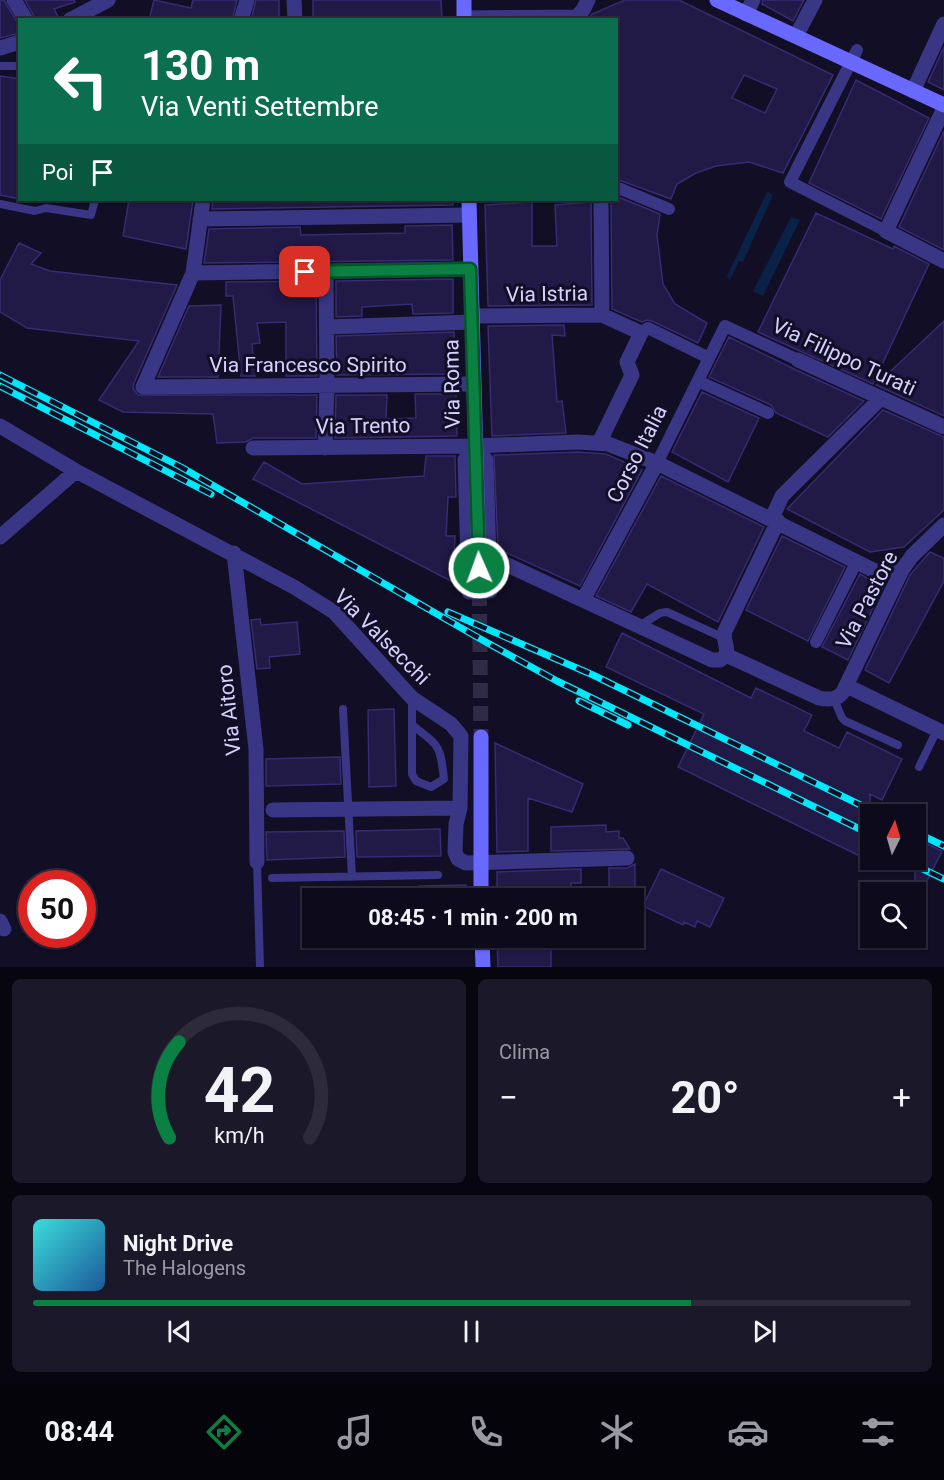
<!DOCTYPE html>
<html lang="it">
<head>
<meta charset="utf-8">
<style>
	:root { --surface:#0d0a1c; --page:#1b1829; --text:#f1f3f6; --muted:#9a9aa3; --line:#2d2b3b; --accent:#0b8043 }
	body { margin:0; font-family:Roboto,sans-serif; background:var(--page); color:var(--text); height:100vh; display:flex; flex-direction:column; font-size:22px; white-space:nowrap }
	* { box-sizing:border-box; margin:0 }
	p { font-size:20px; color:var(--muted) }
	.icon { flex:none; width:33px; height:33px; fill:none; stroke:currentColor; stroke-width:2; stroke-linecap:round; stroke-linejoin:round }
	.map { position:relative; height:967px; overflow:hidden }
	.drawer { display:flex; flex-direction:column; gap:12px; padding:12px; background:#07060f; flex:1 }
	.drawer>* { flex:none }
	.banner { position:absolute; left:18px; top:18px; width:600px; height:183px; border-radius:0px; box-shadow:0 2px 4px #0004,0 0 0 2px var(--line); background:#0b6e4f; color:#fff; overflow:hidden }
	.needle { width:39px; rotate:5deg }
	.buttons { position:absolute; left:860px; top:804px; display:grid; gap:12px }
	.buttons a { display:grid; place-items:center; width:66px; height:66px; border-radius:0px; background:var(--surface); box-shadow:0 2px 4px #0004,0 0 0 2px var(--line); font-size:30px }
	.speed { position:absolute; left:18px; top:870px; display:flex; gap:12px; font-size:30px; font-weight:700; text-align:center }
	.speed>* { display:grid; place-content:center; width:78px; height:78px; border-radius:50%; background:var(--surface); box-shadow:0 2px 4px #0004,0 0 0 2px var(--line); line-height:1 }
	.speed .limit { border:9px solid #d22; background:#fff; color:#111 }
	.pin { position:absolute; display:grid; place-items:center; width:51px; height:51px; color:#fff; margin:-26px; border-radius:12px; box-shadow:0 3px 9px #0006 }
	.me { position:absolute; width:66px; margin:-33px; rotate:358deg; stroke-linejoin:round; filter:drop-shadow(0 0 4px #0008) }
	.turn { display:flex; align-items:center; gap:21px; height:126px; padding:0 24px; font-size:27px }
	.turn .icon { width:78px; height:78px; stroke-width:2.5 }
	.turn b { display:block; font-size:42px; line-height:51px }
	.then { display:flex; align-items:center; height:57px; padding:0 24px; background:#0003; gap:12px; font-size:22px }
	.big { font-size:45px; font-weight:700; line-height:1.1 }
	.drawer .tile { flex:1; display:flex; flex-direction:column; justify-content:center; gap:9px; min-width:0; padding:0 21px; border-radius:9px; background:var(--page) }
	.drawer .dial { align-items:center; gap:0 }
	.dial svg { height:156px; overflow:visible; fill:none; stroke:var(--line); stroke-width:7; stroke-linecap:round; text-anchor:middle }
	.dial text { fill:var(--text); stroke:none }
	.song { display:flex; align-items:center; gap:18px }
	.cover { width:72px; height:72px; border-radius:9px; background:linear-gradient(135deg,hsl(180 70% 55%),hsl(210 70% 35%)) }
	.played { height:6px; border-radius:3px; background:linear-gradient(90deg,var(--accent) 75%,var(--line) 75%) }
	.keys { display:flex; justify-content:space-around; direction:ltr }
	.heat { display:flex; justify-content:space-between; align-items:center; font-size:33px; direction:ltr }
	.drawer .tiles { flex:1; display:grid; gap:12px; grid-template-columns:1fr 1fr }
	.tile:last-child { grid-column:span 2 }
	.trip { position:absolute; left:302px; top:888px; width:342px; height:60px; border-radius:0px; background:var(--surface); box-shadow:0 2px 4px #0004,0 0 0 2px var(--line); font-weight:700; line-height:60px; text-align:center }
	.tabs { display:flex; height:96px; justify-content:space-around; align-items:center; background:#05040b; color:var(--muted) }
	.tabs .icon { width:42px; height:42px }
	.tabs .selected { color:var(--accent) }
	.tabs b { font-size:27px; color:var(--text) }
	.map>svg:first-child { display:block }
	.water { fill:#0a2247 }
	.building { fill:#211946; stroke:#372b73; stroke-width:1.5; fill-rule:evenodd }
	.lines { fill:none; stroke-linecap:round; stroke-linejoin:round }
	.secondary-tunnel { stroke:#2f2b46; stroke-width:15; stroke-dasharray:15 8; stroke-linecap:butt }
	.service { stroke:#393785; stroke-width:8 }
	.pedestrian { stroke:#393785; stroke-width:12 }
	.minor { stroke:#393785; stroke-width:15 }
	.secondary { stroke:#6968ff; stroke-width:15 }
	.rail-casing { stroke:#00e8fc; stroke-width:7 }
	.rail { stroke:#110e25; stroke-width:4.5; stroke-dasharray:14; stroke-linecap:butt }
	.route-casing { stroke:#07532c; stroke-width:15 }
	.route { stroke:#0b8043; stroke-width:10 }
	.labels { text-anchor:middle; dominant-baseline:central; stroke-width:6; stroke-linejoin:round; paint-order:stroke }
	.street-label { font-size:21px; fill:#d6d1ff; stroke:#110e25 }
</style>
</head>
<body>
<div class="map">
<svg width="944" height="967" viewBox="0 0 944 967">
	<rect width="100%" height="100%" fill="#110e25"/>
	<path class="water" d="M767,192L773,195L743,262L739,261L730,280L727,276Z
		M791,217L800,220L763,296L753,291Z"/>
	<path class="building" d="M0,0H4L20,27V33L0,38Z
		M25,0H74L75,2L54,9L60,20H36Z
		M154,0L191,8L193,0H237L232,20H149Z
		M256,0H279V20H251Z
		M313,0H441L442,20H313Z
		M625,0H679L833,75L783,173L749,162L716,166L696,173L677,184L671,199L616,179V20H588L592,14ZM744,75L777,89L765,113L732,98Z
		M763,0H804L793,21L762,4Z
		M944,47V90L928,82Z
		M0,76L20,79V199L0,195Z
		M856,80L929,118L881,219L809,183Z
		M944,131V250L899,227Z
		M616,196L660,214L657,235L663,284L675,304L707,323L698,343L652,321L647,320L642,322L612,309L611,200H616Z
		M129,200H193L186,249L123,236Z
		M213,200H453V205L212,209Z
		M532,202V246H557L555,205L591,202L592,305L488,306L485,205Z
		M816,213L893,249L894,246L929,264L873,384L758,332Z
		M452,225L453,260L204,263L209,229L300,227L301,235L405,233V226Z
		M19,243L41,253L31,264L50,271L177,285L134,383L133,388L138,395H317L316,438H253L246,442L217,443L213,414L123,412L99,400L139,341L27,328L0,312V280Z
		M453,279V313L413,314L412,304L362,307V316L336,317V281Z
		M316,281L317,376H286V322L257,323L260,343L252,344L255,376H241L233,296H226V282Z
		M221,305L218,377H158L189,306Z
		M944,321V416L876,385Z
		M564,325L565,336L552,335L557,402L562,401L566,433L492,436L488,326Z
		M454,332L455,374L337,375L336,336Z
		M729,337L794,369L864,401L828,437L776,413L771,405L709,377Z
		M702,392L759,418L728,482L672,452Z
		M415,394H456L457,436L335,438L336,395H387L386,419L416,418Z
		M883,410L944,437V510L904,547L870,552L787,509Z
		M578,452L606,454L642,470L580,586L498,549L494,455Z
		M426,456H455L456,497H448L446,536H455L453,582L253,479L264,462L302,484L424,476Z
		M661,476L764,527L718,622L647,584L631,612L596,596Z
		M782,536L845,567L808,641L746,610Z
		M930,552L944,558V581L889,683L865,670L910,575Z
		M860,574L883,587L848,660L822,647Z
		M260,619L261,625L297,622L300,654L269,657L270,668L257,669L251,620Z
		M622,633L751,698L756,688L812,715L804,731L839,748L847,732L902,759L882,800L870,794V861L678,767L704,714L606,667Z
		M394,709L396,786L369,787L368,710Z
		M495,743L583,784L572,812L528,798V851L497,852Z
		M340,757L341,784L266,786V759Z
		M606,825V832L619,831V838H623L630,849L551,851V827Z
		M440,829L441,856L357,857L356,831Z
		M344,831L345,857L267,860L266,832Z
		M915,838L942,851L924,887L915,883Z
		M635,864V898H609V868H627Z
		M581,869V883H571V892L497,894V872Z
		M661,869L724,898L710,927L697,921L695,927L684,922L683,925L643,906Z
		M466,885V898H419V886Z
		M497,938H551V967H498Z"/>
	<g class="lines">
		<path class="secondary-tunnel" d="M479,568L481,737"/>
		<path class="service" d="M0,66H20
			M0,204L35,211L46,208L91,215L95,200
			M639,626L660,613L667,612L724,638
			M834,699L842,718L845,721L898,745
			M343,709L352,877
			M412,725C440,747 440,744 444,779L431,787L416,781L412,774V698
			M919,767L937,730
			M257,862L260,967
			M272,878L438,875"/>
		<path class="pedestrian" d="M857,50L790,182L886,231
			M616,187L669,209
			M641,333L648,328L709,358
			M698,381L768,413
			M657,463L725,326L798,360
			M816,642L857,561"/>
		<path class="minor" d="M14,0L26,20
			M294,0L295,20
			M746,14L753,0
			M464,18L577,17L583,10L588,0
			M70,20L108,0
			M241,20L247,0
			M796,36L815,0
			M0,48L20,42
			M913,91L944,24
			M944,108L886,231L944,261
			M203,200L193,273L143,387L473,384
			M601,200L602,315
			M200,219L469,215
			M193,273L470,269
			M472,316L602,315L641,333L627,362L632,375L599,443
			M327,327L472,322
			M798,360L944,427
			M0,426L76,471L294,587L334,612L412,698L451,724L461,736L460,808L456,824L455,852L458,859L466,863L627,858
			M474,446L486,460L490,591L469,592L465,460Z
			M253,448L474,446L578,442L608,444L657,463L875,571L902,570
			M325,448L327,386L326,271
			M772,518L782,496L881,398
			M0,537L76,471
			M234,553L256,749L257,862
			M490,564L503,563L712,660H720L726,655L819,698C829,700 837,700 843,692L902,570L912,556L944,525
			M583,600L657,463
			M726,655C729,646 722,640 725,631L778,521
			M847,686L944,733
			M273,810L460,808
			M0,921L4,929"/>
		<path class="secondary" d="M464,0V20
			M717,0L944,105
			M469,200L479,568
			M481,737V898
			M482,938L483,967"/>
		<defs>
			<path id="rail" d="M0,375L181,467L484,641L557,681L870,834
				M0,386L211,494
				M448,612L593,675L879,814
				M579,701L628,725
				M915,832L944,846
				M904,860L944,879"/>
		</defs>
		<use href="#rail" class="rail-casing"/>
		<use href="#rail" class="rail"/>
	</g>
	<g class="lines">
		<defs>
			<path id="route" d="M305,272L470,269L479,568"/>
		</defs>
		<use href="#route" class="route-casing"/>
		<use href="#route" class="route"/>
	</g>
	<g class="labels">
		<g class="street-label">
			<text transform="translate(547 294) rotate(-1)">Via Istria</text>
			<text transform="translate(844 357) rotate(25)">Via Filippo Turati</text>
			<text x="308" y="365">Via Francesco Spirito</text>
			<text transform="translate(452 384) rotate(-91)">Via Roma</text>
			<text transform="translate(363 426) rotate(-1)">Via Trento</text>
			<text transform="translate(637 454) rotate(-63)">Corso Italia</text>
			<text transform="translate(867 600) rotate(-62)">Via Pastore</text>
			<text transform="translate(382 637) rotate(45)">Via Valsecchi</text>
			<text transform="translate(229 710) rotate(-96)">Via Aitoro</text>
		</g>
	</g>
</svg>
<div class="buttons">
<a><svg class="needle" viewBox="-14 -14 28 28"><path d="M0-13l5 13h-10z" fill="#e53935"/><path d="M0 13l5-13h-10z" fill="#9a9aa3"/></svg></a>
<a><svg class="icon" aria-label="search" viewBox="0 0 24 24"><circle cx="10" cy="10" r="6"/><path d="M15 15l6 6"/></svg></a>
</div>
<div class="speed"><div class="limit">50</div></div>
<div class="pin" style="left:305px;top:272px;background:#d93025"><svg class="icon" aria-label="arrive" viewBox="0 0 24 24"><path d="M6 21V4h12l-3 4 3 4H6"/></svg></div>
<svg class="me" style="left:479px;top:568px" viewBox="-20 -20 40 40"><circle r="17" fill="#0b8043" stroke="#fff" stroke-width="3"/><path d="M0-11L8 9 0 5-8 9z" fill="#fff"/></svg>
<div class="trip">08:45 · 1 min · 200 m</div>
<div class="banner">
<div class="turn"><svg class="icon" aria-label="left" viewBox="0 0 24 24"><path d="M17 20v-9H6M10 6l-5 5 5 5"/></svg><div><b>130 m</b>Via Venti Settembre</div></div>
<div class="then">Poi<svg class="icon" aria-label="arrive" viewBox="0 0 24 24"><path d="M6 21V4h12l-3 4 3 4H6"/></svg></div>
</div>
</div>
<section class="drawer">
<div class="tiles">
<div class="tile dial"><svg viewBox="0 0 100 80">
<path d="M14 69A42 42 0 1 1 86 69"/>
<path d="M14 69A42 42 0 0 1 19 20" stroke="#0b8043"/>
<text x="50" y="56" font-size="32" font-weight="700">42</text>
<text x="50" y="72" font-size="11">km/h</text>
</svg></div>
<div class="tile"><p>Clima</p>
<div class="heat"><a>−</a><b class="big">20°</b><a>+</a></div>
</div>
<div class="tile">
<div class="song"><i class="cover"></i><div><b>Night Drive</b><p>The Halogens</p></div></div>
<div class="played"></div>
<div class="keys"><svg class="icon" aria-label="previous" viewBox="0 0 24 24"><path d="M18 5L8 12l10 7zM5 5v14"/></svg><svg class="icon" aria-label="pause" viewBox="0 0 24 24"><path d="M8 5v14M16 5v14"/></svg><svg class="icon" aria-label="next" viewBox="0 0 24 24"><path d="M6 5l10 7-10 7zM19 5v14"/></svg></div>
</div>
</div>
</section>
<nav class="tabs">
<b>08:44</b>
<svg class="icon selected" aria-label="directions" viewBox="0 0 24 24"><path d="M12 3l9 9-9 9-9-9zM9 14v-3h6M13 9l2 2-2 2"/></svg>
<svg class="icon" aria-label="music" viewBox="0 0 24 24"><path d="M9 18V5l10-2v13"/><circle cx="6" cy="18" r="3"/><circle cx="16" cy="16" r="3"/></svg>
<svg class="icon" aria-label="phone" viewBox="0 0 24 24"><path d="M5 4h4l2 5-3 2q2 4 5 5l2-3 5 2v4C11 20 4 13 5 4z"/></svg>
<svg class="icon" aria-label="climate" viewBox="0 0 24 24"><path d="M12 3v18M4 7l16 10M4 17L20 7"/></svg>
<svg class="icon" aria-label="car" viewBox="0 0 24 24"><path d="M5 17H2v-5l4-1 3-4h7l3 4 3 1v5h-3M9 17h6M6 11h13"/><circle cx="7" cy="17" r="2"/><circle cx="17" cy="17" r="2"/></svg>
<svg class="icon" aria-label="filters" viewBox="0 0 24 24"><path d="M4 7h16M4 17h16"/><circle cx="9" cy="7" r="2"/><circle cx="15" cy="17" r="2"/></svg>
</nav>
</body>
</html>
